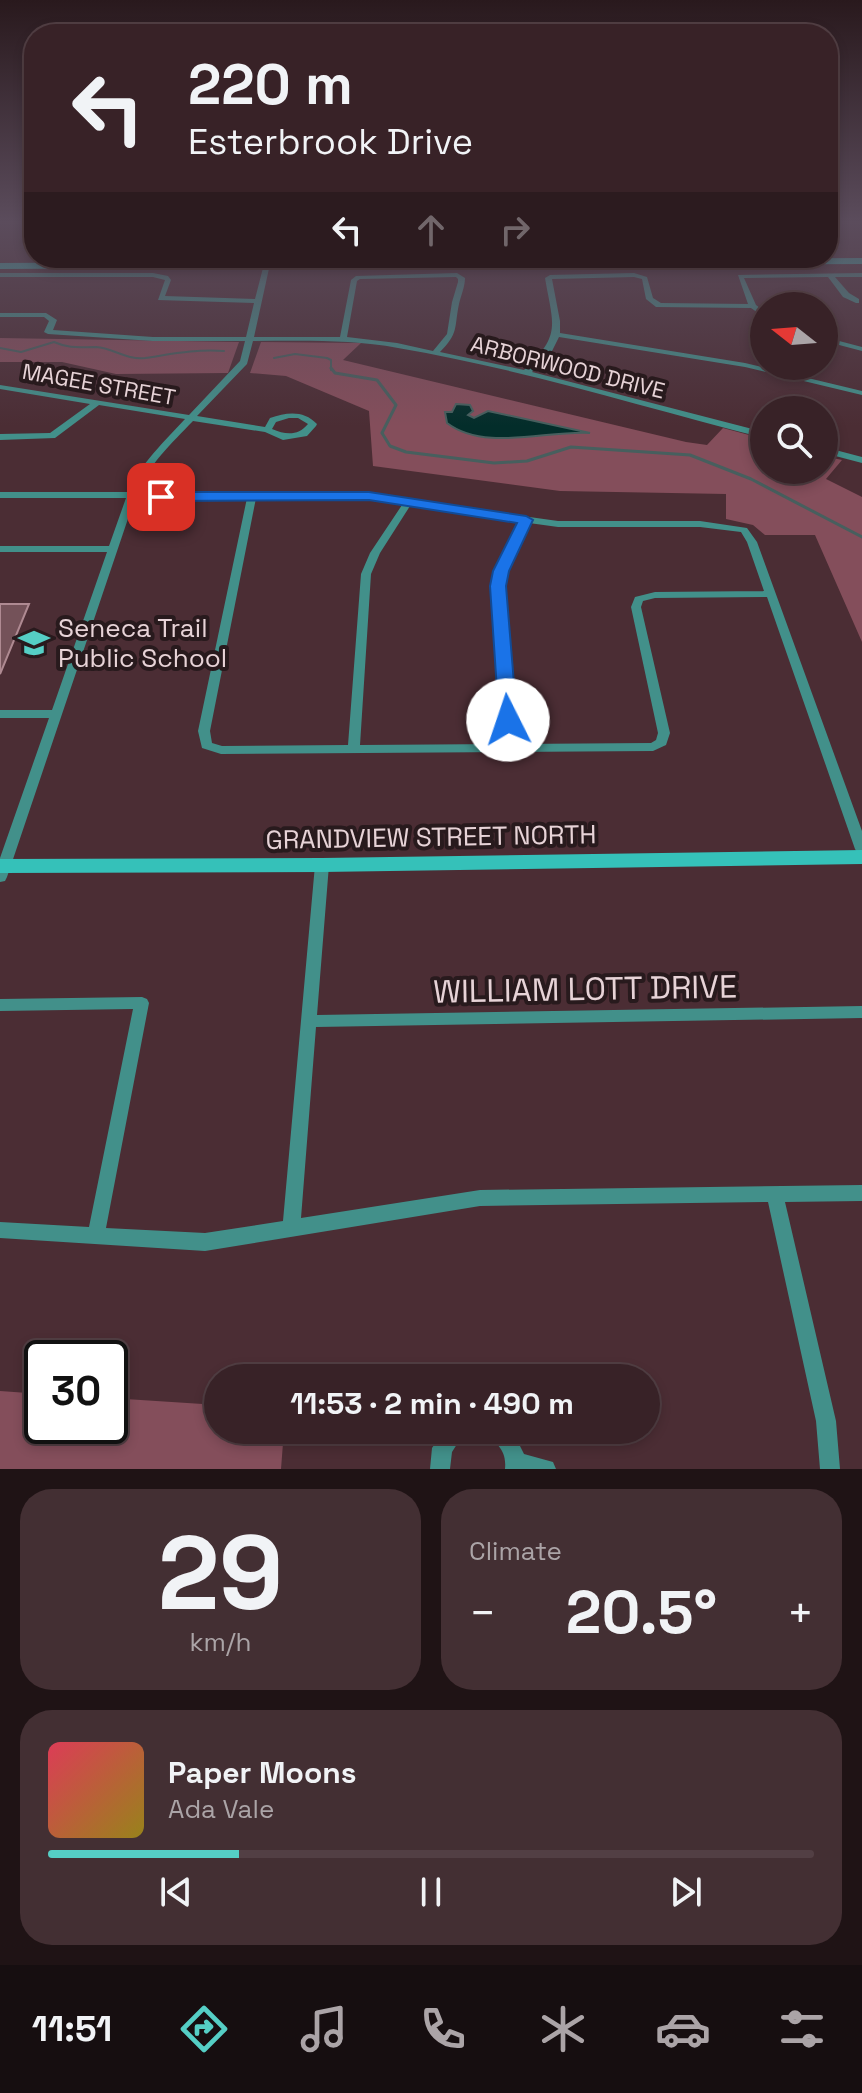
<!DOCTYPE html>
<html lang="en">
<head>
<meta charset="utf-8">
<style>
	:root { --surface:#382227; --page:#432f33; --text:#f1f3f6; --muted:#aba4a7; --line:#523f44; --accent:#55cec5 }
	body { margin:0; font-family:"Space Grotesk",sans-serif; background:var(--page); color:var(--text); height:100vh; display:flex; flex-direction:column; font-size:30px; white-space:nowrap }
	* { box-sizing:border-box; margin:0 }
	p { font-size:26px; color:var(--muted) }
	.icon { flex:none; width:44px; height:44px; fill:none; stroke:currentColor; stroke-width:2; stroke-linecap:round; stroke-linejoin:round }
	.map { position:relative; height:1469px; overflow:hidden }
	.sheet { display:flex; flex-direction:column; gap:20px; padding:20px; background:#1f1315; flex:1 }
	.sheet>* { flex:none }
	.banner { position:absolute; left:24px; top:24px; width:814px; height:244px; border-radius:32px; box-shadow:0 4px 12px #0003,0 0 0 2px var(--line); background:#382227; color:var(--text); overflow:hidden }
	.needle { width:52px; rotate:287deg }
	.tools { position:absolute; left:750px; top:292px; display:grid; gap:16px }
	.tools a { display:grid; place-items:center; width:88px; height:88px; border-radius:50%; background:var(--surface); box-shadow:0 4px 12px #0003,0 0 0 2px var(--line); font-size:40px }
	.speed { position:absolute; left:24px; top:1340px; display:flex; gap:16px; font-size:40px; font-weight:700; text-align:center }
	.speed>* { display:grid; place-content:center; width:104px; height:104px; border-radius:50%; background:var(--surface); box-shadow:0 4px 12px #0003,0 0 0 2px var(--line); line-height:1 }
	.speed .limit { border:4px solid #111; border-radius:12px; background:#fff; color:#111 }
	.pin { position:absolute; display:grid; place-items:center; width:68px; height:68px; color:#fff; margin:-34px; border-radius:16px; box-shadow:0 4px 12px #0006 }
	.me { position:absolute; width:88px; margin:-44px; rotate:356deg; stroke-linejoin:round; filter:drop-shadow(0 0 6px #0008) }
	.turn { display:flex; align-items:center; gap:28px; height:168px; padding:0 32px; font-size:36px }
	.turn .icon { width:104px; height:104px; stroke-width:2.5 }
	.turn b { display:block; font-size:56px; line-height:68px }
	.lanes { display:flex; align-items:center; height:76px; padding:0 32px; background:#0003; justify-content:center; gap:40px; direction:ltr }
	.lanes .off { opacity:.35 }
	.big { font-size:60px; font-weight:700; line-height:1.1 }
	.sheet .widget { flex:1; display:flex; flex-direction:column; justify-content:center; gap:12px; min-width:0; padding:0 28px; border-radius:32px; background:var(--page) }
	.sheet .dial { align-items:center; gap:0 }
	.dial b { font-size:104px; line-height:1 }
	.song { display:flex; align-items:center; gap:24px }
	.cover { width:96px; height:96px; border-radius:12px; background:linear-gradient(135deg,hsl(350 70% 55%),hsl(50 70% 35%)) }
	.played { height:8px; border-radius:4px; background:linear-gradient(90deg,var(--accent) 25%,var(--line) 25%) }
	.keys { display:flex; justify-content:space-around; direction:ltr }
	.heat { display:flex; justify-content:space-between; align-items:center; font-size:44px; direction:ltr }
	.sheet .tiles { flex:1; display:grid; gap:20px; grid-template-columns:1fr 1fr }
	.widget:last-child { grid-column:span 2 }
	.trip { position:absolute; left:204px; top:1364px; width:456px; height:80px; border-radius:40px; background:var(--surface); box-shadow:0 4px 12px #0003,0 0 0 2px var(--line); font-weight:700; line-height:80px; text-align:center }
	.dock { display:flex; height:128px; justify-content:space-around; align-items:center; background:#160e10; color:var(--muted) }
	.dock .icon { width:56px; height:56px }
	.dock .active { color:var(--accent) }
	.dock b { font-size:36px; color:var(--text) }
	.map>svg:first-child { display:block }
	.green { fill:#844e5b }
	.water { fill:#032d2a; stroke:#475f5e; stroke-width:2 }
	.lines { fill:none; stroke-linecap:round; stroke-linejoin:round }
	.stream-far1 { stroke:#475f5e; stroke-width:2 }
	.stream { stroke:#475f5e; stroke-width:3 }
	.building { fill:#745259; stroke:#af8a92; stroke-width:2 }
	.street { fill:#42908a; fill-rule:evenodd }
	.secondary { fill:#35c1b9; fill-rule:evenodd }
	.route { fill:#1a73e8; stroke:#114b97; stroke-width:2 }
	.labels { text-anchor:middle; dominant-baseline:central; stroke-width:8; stroke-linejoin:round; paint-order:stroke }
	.far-street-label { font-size:22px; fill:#e7d3d7; stroke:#281a1d }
	.poi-label { font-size:26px; fill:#e7d3d7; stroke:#281a1d; text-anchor:start }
	.street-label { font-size:26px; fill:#e7d3d7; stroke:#281a1d }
	.near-street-label { font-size:32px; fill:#e7d3d7; stroke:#281a1d }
</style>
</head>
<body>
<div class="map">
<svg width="862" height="1469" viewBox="0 0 862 1469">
	<rect width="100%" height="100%" fill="#4b2d34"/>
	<path class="green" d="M0,338L239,342L228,373L116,374L62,362H0Z
		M261,342L361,343L343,360L686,442L707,445L723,428L764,439V470H824V456L842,460L826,479L862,497V642L815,535H765L753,525L726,519V494L560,491L373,466L369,411L286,376L250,373Z
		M0,1391L42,1394V1426H110V1398L218,1405V1430H284L281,1469H0Z"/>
	<path class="water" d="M456,404L470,405L473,411L468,415L474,418L488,411L590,433C546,430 485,452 447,423L445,412H452Z"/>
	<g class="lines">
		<path class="stream-far1" d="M0,348L21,352L54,342C70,349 79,347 96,347C113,348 126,360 145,358C172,354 195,349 224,351
			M274,358L295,354L327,358L331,360V370"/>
		<path class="stream" d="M331,368L335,373L377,380L396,405L382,433L390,446L406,452L494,463L527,461L571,447L690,455L751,479L862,537"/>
	</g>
	<path class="building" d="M0,604H29L0,674Z"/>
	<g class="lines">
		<path class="street" d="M267,262L270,264L254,337H340L351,280L356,276L457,273L465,278C465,287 461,295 459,304C454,328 459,333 440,352L524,370C562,335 553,325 545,278L550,275L634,273L647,277L653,298L661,303L748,304L738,275L862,273V277H835L849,293L859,299V303H856L843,297L828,277L744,278L756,305L764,311V317L751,308L656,307L646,299L642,279L634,277L552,279L560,321V333L745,363L862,391V395L745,367L559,337L552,351L532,372L764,432V438C643,407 522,369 398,348C350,339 301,341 253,341L247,364L197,416L265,427L270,418C287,412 304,410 317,424L316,426L307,436L283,440L265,432L193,421C172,443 149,464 138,492H352L405,500L409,498L414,501L558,521H700L747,528L757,542L862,831V854L857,852L855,849L767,597L655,598L643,601L641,607L670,733L666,745L653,751L221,754L202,748L198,731L247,498H135L7,877L5,881L0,882V858L49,718H0V710H52L107,552H0V546H109L126,498H0V492H128C141,463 164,442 185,419L99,405L55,438L0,440V434L50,433L90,404L0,389V385L189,415L240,361L245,341H153L48,334L44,332L49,321L44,317H0V313H46L57,320L53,330L153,337H246L254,303L158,300L165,280L153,277H0V273H153L168,276L171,280L165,296L255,299L264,264ZM456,277L458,279V282L452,302L447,334L433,351L397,343L347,337L357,281L360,279ZM289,418H298L308,424C298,436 286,435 272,429L276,422ZM256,498H352L402,505L370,553L361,574L348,745L222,746L212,743L210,731ZM410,506L520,522L496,571L493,586L503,744L360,745L371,574L380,553ZM529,523L558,527H700L741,532L747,542L764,591L655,592L635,597L631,607L658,733L656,740L651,743L515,744L503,586L506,571Z
			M824,337L862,347V351L824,341Z
			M824,447L862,457V463L824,453Z
			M322,860L327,862L329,865L317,1015L862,1006V1018L316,1027L301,1218L480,1190L862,1185V1201L785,1202L836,1421L840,1469H820L816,1421L768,1202L480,1206L205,1251L0,1238V1222L89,1227L133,1009L0,1011V999L142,997L147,999L149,1003L106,1228L205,1233L283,1221L315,865L317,862Z
			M444,1430H466L452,1452L450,1469H430L432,1448Z
			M488,1430H512L524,1454L553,1462L556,1469H505C507,1448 495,1446 488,1430Z"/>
		<path class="secondary" d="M862,258V264L0,269V263Z
			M862,850V864L322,872L0,873V859L322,858Z"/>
	</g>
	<linearGradient id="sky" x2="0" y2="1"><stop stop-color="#29191d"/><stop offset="0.52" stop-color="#5b4c5c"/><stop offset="1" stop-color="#5b4c5c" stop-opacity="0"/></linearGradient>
	<rect width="862" height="426" fill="url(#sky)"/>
	<path class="route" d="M369,492L526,516L533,520L509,571L506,586L517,720L514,724H501L499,720L490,586L493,571L517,523L369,500L161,501L154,497L161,492Z"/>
	<defs>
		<symbol id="school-bare" viewBox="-9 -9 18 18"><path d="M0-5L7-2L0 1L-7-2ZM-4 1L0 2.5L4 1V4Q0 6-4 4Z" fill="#55cec5" stroke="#281a1d" stroke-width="2.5" paint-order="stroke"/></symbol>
	</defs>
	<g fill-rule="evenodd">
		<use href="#school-bare" x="12" y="621" width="44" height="44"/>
	</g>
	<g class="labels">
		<g class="far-street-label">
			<text transform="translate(568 367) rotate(14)">ARBORWOOD DRIVE</text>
			<text transform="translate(99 384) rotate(10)">MAGEE STREET</text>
		</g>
		<g class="poi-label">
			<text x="58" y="628">Seneca Trail<tspan x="58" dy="30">Public School</tspan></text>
		</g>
		<g class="street-label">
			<text transform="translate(431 837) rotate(-1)">GRANDVIEW STREET NORTH</text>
		</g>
		<g class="near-street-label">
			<text transform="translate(585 989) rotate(-1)">WILLIAM LOTT DRIVE</text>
		</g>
	</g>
</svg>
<div class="tools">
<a><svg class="needle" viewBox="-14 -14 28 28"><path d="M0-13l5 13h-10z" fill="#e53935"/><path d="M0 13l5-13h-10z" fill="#aba4a7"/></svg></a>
<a><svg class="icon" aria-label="search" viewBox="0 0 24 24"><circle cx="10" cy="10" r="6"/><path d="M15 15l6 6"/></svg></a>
</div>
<div class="speed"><div class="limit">30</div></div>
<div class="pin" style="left:161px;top:497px;background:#d93025"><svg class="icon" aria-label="arrive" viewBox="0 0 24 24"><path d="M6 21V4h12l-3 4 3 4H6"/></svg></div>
<svg class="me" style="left:508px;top:720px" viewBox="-20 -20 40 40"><circle r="19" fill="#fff"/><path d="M0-13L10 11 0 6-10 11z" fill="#1a73e8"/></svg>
<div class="trip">11:53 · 2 min · 490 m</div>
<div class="banner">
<div class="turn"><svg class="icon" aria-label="left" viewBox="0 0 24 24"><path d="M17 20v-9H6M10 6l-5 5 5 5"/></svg><div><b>220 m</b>Esterbrook Drive</div></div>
<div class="lanes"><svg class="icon" aria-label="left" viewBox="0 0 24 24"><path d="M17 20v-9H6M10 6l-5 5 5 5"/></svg><svg class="icon off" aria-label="ahead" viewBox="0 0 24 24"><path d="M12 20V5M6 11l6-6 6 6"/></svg><svg class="icon off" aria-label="right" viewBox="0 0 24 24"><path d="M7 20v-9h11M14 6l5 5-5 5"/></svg></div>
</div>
</div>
<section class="sheet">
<div class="tiles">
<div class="widget dial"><b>29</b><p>km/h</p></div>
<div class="widget"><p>Climate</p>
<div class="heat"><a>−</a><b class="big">20.5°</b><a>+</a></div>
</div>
<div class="widget">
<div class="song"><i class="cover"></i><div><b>Paper Moons</b><p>Ada Vale</p></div></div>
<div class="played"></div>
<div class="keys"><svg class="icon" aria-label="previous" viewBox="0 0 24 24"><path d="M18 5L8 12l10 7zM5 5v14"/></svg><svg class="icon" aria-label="pause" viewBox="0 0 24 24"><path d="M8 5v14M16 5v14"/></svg><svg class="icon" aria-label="next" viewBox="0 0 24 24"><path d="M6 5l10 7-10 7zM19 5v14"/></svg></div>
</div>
</div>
</section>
<nav class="dock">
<b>11:51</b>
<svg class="icon active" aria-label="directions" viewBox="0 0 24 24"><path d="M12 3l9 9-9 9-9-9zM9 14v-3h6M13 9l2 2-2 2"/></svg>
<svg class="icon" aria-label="music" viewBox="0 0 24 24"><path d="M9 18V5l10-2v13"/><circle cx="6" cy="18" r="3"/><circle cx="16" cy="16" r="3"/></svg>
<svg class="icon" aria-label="phone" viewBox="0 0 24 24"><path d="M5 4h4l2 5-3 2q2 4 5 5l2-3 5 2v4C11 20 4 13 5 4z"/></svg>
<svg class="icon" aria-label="climate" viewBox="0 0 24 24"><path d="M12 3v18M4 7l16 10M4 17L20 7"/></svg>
<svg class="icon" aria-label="car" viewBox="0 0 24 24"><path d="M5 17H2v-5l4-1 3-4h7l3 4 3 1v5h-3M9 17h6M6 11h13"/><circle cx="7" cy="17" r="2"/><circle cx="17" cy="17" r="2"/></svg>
<svg class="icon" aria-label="filters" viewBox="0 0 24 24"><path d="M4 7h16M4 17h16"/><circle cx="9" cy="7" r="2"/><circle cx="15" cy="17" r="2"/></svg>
</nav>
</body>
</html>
